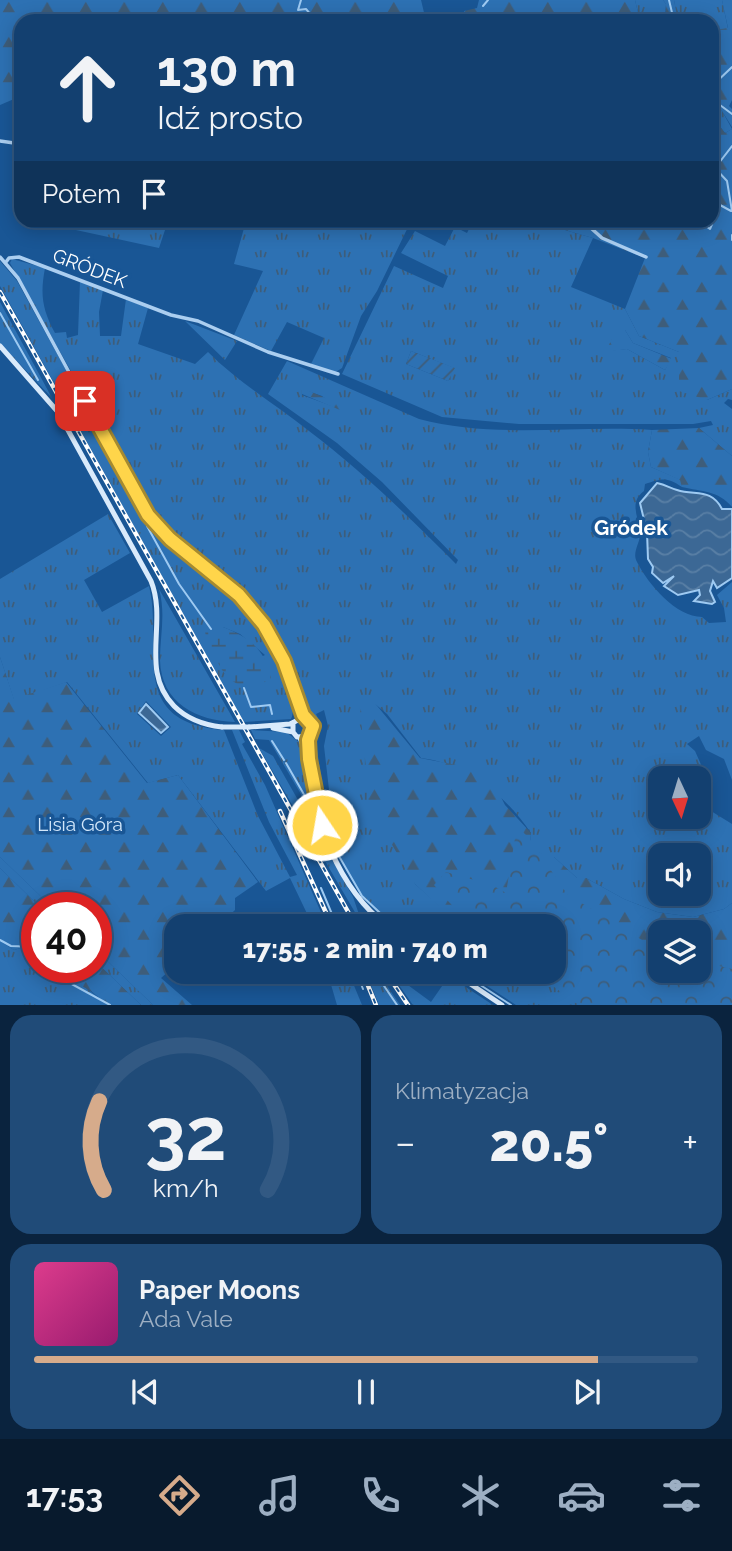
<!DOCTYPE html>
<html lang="pl">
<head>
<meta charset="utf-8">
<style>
	:root { --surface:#134070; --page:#204b78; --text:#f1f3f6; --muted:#9dafc3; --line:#325983; --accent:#d6ab8b }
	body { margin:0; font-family:Raleway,sans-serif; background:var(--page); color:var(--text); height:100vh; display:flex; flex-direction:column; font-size:26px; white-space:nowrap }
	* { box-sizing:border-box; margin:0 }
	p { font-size:23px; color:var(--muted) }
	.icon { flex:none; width:38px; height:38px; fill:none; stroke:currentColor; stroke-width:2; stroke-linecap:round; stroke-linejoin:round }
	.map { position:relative; height:1005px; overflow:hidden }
	.details { display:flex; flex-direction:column; gap:10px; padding:10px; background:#0a233e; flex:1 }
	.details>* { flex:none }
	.banner { position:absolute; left:14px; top:14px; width:705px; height:214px; border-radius:21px; box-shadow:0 4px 18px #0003,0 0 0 2px var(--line); background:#134070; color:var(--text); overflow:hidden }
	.needle { width:46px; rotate:176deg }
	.controls { position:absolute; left:648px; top:766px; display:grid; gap:14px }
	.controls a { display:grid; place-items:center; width:63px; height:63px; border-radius:14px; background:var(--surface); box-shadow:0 4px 18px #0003,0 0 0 2px var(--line); font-size:35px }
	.speed { position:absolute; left:21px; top:892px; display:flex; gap:14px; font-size:35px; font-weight:700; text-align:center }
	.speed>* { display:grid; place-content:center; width:91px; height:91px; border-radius:50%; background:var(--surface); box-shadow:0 4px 18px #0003,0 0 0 2px var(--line); line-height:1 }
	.speed .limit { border:10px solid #d22; background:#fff; color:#111 }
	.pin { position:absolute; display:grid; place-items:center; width:60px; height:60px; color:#fff; margin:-30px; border-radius:14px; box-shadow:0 4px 10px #0006 }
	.me { position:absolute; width:77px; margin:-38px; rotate:348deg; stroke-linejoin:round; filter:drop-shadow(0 0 5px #0008) }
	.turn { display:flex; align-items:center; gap:24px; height:147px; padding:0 28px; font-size:32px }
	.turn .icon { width:91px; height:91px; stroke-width:2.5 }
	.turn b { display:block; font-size:49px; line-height:60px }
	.then { display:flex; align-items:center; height:66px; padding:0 28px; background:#0003; gap:14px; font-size:26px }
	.big { font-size:52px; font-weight:800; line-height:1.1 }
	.details .tile { flex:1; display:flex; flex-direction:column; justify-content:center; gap:10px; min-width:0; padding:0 24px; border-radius:21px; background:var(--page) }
	.details .dial { align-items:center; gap:0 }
	.dial svg { height:182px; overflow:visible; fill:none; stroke:var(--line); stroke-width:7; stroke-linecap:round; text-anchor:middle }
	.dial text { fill:var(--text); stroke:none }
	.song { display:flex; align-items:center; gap:21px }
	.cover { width:84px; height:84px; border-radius:10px; background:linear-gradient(135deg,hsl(330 70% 55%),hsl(320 70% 35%)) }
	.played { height:7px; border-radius:4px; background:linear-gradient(90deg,var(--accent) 85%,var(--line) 85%) }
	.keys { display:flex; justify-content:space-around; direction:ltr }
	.heat { display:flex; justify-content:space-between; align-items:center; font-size:38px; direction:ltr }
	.details .tiles { flex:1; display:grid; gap:10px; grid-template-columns:1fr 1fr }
	.tile:last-child { grid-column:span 2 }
	.trip { position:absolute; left:164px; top:914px; width:402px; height:70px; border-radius:21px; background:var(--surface); box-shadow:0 4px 18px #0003,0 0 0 2px var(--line); font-weight:800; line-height:70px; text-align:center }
	.menu { display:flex; height:112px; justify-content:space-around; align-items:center; background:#081a2d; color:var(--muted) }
	.menu .icon { width:49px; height:49px }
	.menu .on { color:var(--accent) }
	.menu b { font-size:32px; color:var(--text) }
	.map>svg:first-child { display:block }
	.grass { fill:url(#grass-tufts); fill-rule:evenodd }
	.forest { fill:url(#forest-firs); fill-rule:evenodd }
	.wetland { fill:url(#wetland-marsh) }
	.park { fill:url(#park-crowns) }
	.garden { fill:url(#garden-furrows) }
	.water { fill:url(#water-waves); stroke:#9ecaf2; stroke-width:2 }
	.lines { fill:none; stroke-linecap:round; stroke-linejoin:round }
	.stream { stroke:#9ecaf2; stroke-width:2 }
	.street { stroke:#abcef0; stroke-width:3.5 }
	.secondary { stroke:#d9eafb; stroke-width:5 }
	.rail-casing { stroke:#fff; stroke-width:4.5 }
	.rail { stroke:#195695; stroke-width:2; stroke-dasharray:5; stroke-linecap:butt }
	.secondary-bridge { stroke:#d9eafb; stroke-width:5 }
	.route-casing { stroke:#a68a30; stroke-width:18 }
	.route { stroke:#ffd54a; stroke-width:12 }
	.labels { text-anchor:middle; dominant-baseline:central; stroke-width:7; stroke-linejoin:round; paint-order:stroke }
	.street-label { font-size:19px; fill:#fff; stroke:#195695 }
	.park-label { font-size:19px; fill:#d2e7fb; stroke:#195695 }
	.neighbourhood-label { font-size:21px; font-weight:bold; fill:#fff; stroke:#195695 }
</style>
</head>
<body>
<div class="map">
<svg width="732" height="1005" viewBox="0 0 732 1005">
	<defs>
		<pattern id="grass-tufts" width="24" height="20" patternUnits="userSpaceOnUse" patternTransform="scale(1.75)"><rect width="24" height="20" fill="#2d71b3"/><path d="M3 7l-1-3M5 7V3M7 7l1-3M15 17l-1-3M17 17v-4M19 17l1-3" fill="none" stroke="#3e5d7a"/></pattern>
		<pattern id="forest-firs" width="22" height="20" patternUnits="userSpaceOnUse" patternTransform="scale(1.75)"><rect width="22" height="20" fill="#2d71b3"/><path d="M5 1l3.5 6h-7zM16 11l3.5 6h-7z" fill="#3e5d7a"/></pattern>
		<pattern id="wetland-marsh" width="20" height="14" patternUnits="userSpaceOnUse" patternTransform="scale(1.75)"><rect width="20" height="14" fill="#2d71b3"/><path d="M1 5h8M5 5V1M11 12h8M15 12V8" fill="none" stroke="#3e5d7a"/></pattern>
		<pattern id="park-crowns" width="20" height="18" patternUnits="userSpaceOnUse" patternTransform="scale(1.75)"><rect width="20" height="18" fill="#2d71b3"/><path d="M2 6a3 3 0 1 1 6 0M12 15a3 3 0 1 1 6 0" fill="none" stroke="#3e5d7a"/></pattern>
		<pattern id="garden-furrows" width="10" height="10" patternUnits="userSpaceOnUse" patternTransform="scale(1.75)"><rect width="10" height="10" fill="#2d71b3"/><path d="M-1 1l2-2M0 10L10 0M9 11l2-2" fill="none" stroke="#3e5d7a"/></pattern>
		<pattern id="water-waves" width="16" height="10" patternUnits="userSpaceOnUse" patternTransform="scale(1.75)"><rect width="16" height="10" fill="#3c6895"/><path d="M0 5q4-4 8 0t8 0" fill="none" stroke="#597fa5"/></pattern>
	</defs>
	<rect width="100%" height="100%" fill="#195695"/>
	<path class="grass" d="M635,0H663L666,4L665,21H640Z
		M674,0H722L728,29L715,30L712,35V21H678Z
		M712,105L722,111L732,129L725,133L718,124L712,125Z
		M78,221V220L168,221L159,248L76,230Z
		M246,221H411L377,291L361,316L342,368L334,373L311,364L324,338L287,322L271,351L234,335L263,271L234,264Z
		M473,221H533L593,238L571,287L625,309L639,336L679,352L707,400L732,389V400L728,399L724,403L732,409V456L699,428L713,425L711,421L693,424H519L442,417L342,374L394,266L443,288L448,276L401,253L415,231L445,246L455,227L467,233ZM625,330L633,343L671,358L665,370L627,349L606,351ZM411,351L454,368L448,381L406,364Z
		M12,259L45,268C40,294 42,309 55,333L66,332L67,338L78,335L80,281L103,290L99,312L100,336H121L126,299L148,308L138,344L195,364L208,352C239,383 275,404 309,431C362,471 409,517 456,564L458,560L382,482L337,443L268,394L287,361L419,419C494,439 575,425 652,430L648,452L651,467L681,480L682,487C667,477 663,478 645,484L644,491C629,502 638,516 640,531C642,541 631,552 637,562C648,584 676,617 702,617L709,623L726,622L724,608L717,595L732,582V780L724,759L706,750L699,736L687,744L695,751L707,778L698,794V779H660V817H698V803L732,824V903L724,909L693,917L657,912L624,899L586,878H577L554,857L548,858L530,847L531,833C505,795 468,764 421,758L387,714L374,703L415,884L462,926C447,926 409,930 396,925C367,913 346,870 333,843L347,828L342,813L331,807L324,746L328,726L324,710L316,714L321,725L316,743L326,810L341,824L339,830L332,834C323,827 310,756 312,742C312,736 316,732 317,726C314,718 308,716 305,709C289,672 284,634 254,604C221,571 180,548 150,511L10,263ZM302,389L322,396L340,409L302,395ZM660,856H698V894H660Z
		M0,261L17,281L149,521C197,578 262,599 287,677C291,688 296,708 291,719L243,722L0,286ZM223,627L240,634L265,655L225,674L216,653Z
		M0,302L52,398L0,343Z
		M185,321L237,341L225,360Z
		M108,514L130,553L84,580L102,612L149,586C164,646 125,723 224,730L258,816L290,877L297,875L269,822L232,730H239L245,742L242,744L265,785L327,926H313L290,878L266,891L178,775L148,783L67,682L14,700L0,657V579ZM146,701L171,727L161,736L137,714Z
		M159,589L235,722C197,721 161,703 160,660C160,635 166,614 159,589Z
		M251,730L286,732L300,743L318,823L269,740L255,739Z
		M259,748L273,756L353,897L363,926Z
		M0,857L53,908H41L0,868Z
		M0,941L14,950L24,947L35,950L37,968C62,968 88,989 108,1005H0Z
		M96,950L153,1005H141L96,962Z
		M327,971H348L362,1005H337Z
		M365,971H377L400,1005H379Z
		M389,971H395L401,980L431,1002L449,976L493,1005H413Z
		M464,971H555L697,1005H516Z"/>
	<path class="forest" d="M0,0H421L426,21H21V96L0,105Z
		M479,0H635L640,21H468L464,11L477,8Z
		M663,0H674L678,21H665L666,4Z
		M722,0H732V100L729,106L732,109V127L722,111L712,105V74L716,68L712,35L715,30L728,28Z
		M718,124L725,133L732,129V389L707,400L679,391V352L639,336L625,309L645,258L593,238L533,221L712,220V125Z
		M618,328L625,330L633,343L672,359L665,370L627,349L605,352Z
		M302,388L342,405L340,410L302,394Z
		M699,428L732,456V507C718,490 702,492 682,487L680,480L651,467L648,452L652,430Z
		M0,657L14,699L66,682L147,783L178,775L258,882L235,898V910L218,926H177V964L161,978L192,1005H153L96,950V908H53L0,857Z
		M369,696L420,758L472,768L499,793L505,805L531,833L530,847L548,857H554L577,878H586L624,899L657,912L693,917L724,909L732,903V1005L555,926H462L444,911L415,884L370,807L359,700ZM660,933H698V971H660Z
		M0,868L41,908H37V954L24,947L14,950L0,941Z
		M96,962L141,1005H108L91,991L50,968H96Z"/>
	<path class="wetland" d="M223,627C249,637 265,649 271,678L258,686L244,688C239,684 228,680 225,674C220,668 205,638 205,631Z"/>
	<path class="park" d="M517,826L529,838L567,894L660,951V971H698V961L732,969V1005H579L532,971H555V926L469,925L434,885L446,872L492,885L506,893Z"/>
	<path class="garden" d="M411,351L455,368L448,381L406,364Z"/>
	<path class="water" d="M657,483C666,485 670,488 677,490C696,496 711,488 722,509H732V578L717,588L713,581L710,591L715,602L712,604L694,601L700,595L699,590L678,595L664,586L674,576L663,583L652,573L653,567L648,559L647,532L640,503Z
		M146,704L168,727L161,733L139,713Z"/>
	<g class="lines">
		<path class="stream" d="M301,0L298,10L306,9L316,21
			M669,0L674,21
			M483,6L488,0
			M318,21L322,15L328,21
			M712,86L732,67
			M712,99L732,114
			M732,146L715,168L727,181L732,211
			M621,220L623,223L629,220
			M665,220H672
			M697,220L710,229L720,205L731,211
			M732,235V240
			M0,313L38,380
			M149,521L147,526L179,584L211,629
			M244,688L251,707L270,705L272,714
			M272,741L284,760
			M286,763L306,798
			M307,801L313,814
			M336,851L362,896L394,926
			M321,888L337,926
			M0,940L11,946L37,947
			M49,968L57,976L110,1005
			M356,971L363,989
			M374,971L397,1005
			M459,971L462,973
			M465,975L511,1005"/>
		<path class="street" d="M0,141L21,144
			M582,220L602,238L646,257
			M0,257L18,278L143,509C175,552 225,574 258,616C285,650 286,683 306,718
			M6,262L9,258L19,257L171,315L198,321L268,352L338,374
			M296,700L297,720"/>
		<path class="secondary" d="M0,346L58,412L151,581C168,623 139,670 174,706C187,719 204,725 222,727
			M293,723V732L297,737L309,736
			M249,727L290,724L302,718L311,723C314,732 308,747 309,759C313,820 338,888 387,926
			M273,728L293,732
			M300,738L308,757
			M451,971L502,1005"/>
		<defs>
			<path id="rail" d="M0,292L356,926
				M280,811L332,926
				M362,971L376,1005
				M385,971L408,1005"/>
		</defs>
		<use href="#rail" class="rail-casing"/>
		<use href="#rail" class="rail"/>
		<path class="secondary-bridge" d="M222,727H249"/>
	</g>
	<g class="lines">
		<defs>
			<path id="route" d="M85,401L148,515L170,539L239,595L264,625L284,661L303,715L313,726L308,740L309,759L322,825"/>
		</defs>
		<use href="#route" class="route-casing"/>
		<use href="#route" class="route"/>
	</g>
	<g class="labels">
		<g class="street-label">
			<text transform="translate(90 268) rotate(21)">GRÓDEK</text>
		</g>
		<g class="park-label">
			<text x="80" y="824">Lisia Góra</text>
		</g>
		<g class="neighbourhood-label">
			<text x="631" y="527">Gródek</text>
		</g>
	</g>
</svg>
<div class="controls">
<a><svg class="needle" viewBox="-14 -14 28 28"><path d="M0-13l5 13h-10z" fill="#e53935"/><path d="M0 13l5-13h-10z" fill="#9dafc3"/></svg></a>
<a><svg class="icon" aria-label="sound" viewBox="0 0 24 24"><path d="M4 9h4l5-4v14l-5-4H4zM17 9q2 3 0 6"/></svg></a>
<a><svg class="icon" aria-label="layers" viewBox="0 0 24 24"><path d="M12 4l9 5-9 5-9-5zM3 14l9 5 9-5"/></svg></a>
</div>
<div class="speed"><div class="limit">40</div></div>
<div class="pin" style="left:85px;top:401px;background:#d93025"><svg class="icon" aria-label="arrive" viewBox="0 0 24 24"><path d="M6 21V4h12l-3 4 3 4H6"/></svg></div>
<svg class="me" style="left:322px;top:825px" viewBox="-20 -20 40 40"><circle r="17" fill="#ffd54a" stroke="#fff" stroke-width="3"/><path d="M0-11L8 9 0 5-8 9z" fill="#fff"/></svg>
<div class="trip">17:55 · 2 min · 740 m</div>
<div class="banner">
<div class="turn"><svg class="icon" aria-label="ahead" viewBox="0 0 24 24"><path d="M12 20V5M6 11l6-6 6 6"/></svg><div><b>130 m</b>Idź prosto</div></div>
<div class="then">Potem<svg class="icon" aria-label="arrive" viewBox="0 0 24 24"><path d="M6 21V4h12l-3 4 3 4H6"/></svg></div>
</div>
</div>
<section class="details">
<div class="tiles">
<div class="tile dial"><svg viewBox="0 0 100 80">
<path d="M14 69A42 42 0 1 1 86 69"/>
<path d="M14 69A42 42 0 0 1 12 30" stroke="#d6ab8b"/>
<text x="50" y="56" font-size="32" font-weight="700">32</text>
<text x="50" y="72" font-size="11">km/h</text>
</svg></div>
<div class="tile"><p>Klimatyzacja</p>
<div class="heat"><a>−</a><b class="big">20.5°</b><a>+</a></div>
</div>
<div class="tile">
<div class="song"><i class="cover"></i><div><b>Paper Moons</b><p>Ada Vale</p></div></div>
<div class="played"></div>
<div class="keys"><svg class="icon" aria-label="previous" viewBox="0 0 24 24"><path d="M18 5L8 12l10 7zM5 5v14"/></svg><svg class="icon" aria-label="pause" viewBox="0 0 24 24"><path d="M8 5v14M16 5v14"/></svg><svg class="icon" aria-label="next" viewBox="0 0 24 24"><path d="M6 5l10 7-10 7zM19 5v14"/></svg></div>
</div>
</div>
</section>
<nav class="menu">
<b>17:53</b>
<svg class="icon on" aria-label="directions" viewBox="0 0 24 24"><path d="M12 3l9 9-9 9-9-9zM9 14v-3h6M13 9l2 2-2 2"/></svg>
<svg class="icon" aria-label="music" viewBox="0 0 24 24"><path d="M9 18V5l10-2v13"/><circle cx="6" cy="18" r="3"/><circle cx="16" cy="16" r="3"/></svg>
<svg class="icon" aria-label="phone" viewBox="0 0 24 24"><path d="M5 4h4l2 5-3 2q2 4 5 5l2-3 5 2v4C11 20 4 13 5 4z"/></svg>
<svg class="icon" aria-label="climate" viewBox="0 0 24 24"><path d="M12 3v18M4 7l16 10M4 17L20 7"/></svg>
<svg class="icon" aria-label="car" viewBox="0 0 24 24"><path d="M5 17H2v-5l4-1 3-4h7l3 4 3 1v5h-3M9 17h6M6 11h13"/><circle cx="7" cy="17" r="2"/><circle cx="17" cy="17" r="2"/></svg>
<svg class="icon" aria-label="filters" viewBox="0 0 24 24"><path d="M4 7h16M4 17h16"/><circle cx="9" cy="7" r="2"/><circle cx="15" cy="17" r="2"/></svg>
</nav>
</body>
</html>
